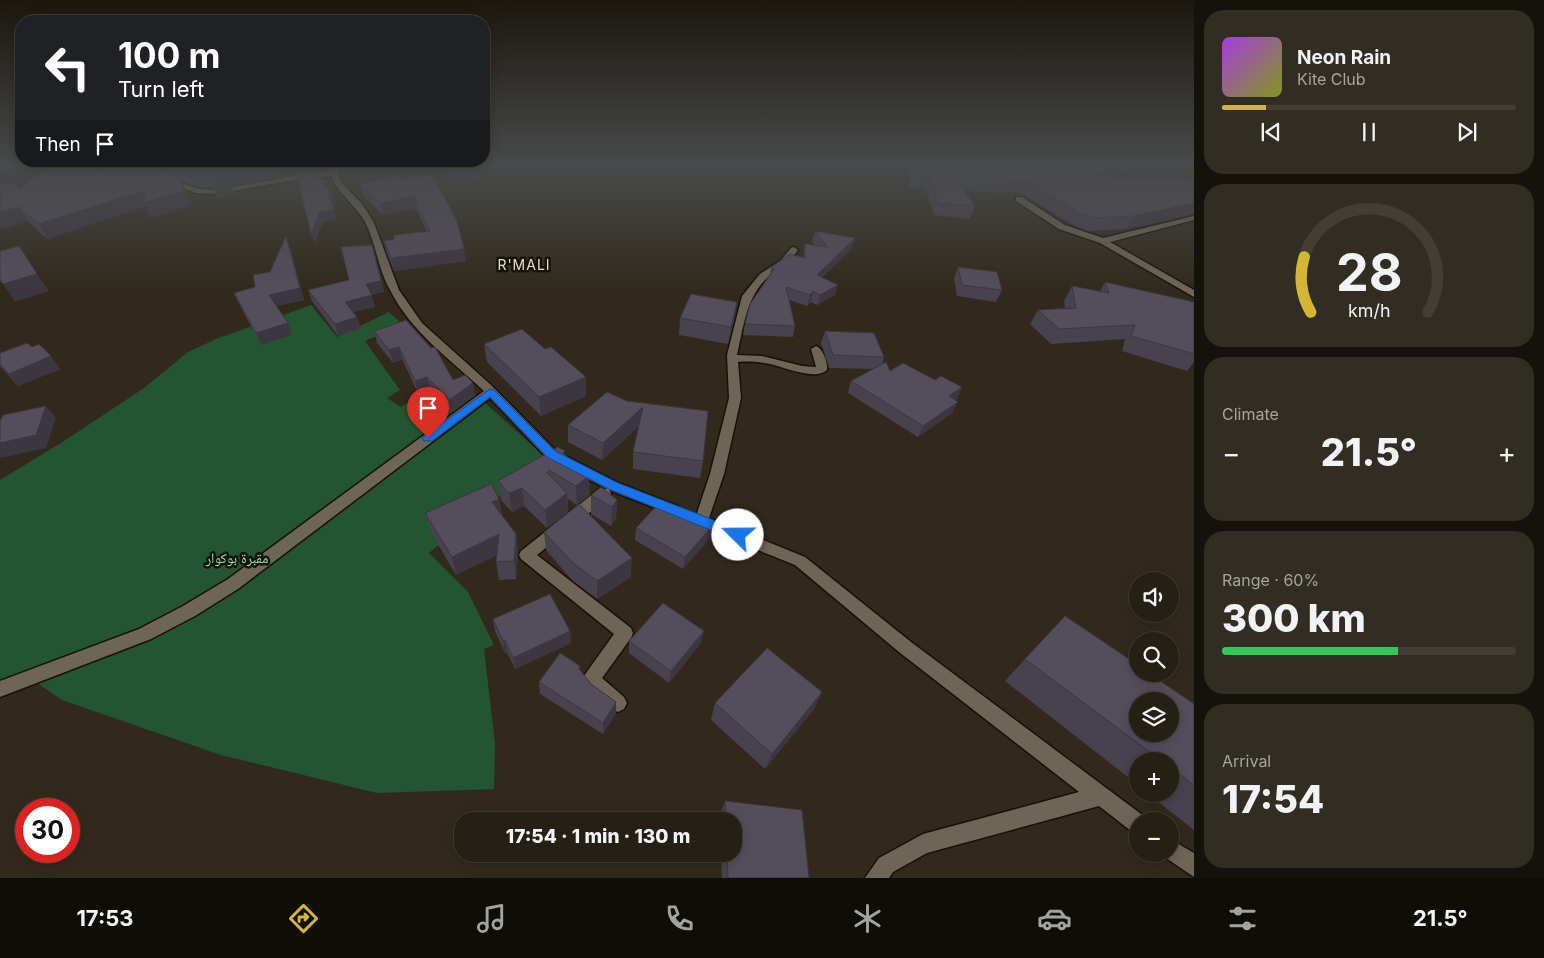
<!DOCTYPE html>
<html lang="en">
<head>
<meta charset="utf-8">
<style>
	:root { --surface:#252015; --page:#312d22; --text:#f1f3f6; --muted:#a3a3a0; --line:#423e34; --accent:#d5b535 }
	body { margin:0; font-family:Inter,"Noto Naskh Arabic",sans-serif; background:var(--page); color:var(--text); height:100vh; display:flex; flex-direction:column; font-size:19px; white-space:nowrap }
	* { box-sizing:border-box; margin:0 }
	p { font-size:16px; color:var(--muted) }
	.icon { flex:none; width:28px; height:28px; fill:none; stroke:currentColor; stroke-width:2; stroke-linecap:round; stroke-linejoin:round }
	.map { position:relative; flex:1; overflow:hidden }
	.sheet { display:flex; flex-direction:column; gap:10px; padding:10px; background:#14120c; width:350px }
	.sheet>* { flex:none }
	.banner { position:absolute; left:15px; top:15px; width:475px; height:152px; border-radius:20px; box-shadow:0 2px 12px #0003,0 0 0 1px var(--line); background:#202124; color:#fff; overflow:hidden }
	.buttons { position:absolute; left:1129px; top:572px; display:grid; gap:10px }
	.buttons a { display:grid; place-items:center; width:50px; height:50px; border-radius:50%; background:var(--surface); box-shadow:0 2px 12px #0003,0 0 0 1px var(--line); font-size:25px }
	.speed { position:absolute; left:15px; top:798px; display:flex; gap:10px; font-size:25px; font-weight:700; text-align:center }
	.speed>* { display:grid; place-content:center; width:65px; height:65px; border-radius:50%; background:var(--surface); box-shadow:0 2px 12px #0003,0 0 0 1px var(--line); line-height:1 }
	.speed .limit { border:8px solid #d22; background:#fff; color:#111 }
	.pin { position:absolute; display:grid; place-items:center; width:42px; height:42px; color:#fff; margin:-51px -21px; border-radius:50% 50% 50% 0; rotate:-45deg; box-shadow:0 0 5px #0007 }
	.pin .icon { rotate:45deg }
	.me { position:absolute; width:55px; margin:-28px; rotate:292deg; stroke-linejoin:round; filter:drop-shadow(0 0 4px #0008) }
	.turn { display:flex; align-items:center; gap:18px; height:105px; padding:0 20px; font-size:22px }
	.turn .icon { width:65px; height:65px; stroke-width:2.5 }
	.turn b { display:block; font-size:35px; line-height:42px }
	.then { display:flex; align-items:center; height:48px; padding:0 20px; background:#0003; gap:10px; font-size:19px }
	.big { font-size:38px; font-weight:800; line-height:1.1 }
	.sheet .widget { flex:1; display:flex; flex-direction:column; justify-content:center; gap:8px; min-width:0; padding:0 18px; border-radius:20px; background:var(--page) }
	.sheet .dial { align-items:center; gap:0 }
	.dial svg { height:130px; overflow:visible; fill:none; stroke:var(--line); stroke-width:7; stroke-linecap:round; text-anchor:middle }
	.dial text { fill:var(--text); stroke:none }
	.song { display:flex; align-items:center; gap:15px }
	.cover { width:60px; height:60px; border-radius:8px; background:linear-gradient(135deg,hsl(280 70% 55%),hsl(70 70% 35%)) }
	.played { height:5px; border-radius:2px; background:linear-gradient(90deg,var(--accent) 15%,var(--line) 15%) }
	.keys { display:flex; justify-content:space-around; direction:ltr }
	.heat { display:flex; justify-content:space-between; align-items:center; font-size:28px; direction:ltr }
	.charge { height:8px; border-radius:4px; background:linear-gradient(90deg,#34c759 60%,var(--line) 0) }
	.trip { position:absolute; left:454px; top:812px; width:288px; height:50px; border-radius:20px; background:var(--surface); box-shadow:0 2px 12px #0003,0 0 0 1px var(--line); font-weight:800; line-height:50px; text-align:center }
	.dock { display:flex; height:80px; justify-content:space-around; align-items:center; background:#0f0d08; color:var(--muted) }
	.dock .icon { width:35px; height:35px }
	.dock .selected { color:var(--accent) }
	.dock b { font-size:22px; color:var(--text) }
	main { display:flex; flex:1; min-height:0 }
	.map>svg:first-child { display:block }
	.green { fill:#235530 }
	.lines { fill:none; stroke-linecap:round; stroke-linejoin:round }
	.street-casing { stroke:#181206; stroke-width:3 }
	.street { fill:#6d6555; fill-rule:evenodd }
	.wall { fill:#48424e }
	.shaded-wall { fill:#3b3640 }
	.building { fill:#544d5b; stroke:#3b3640; fill-rule:evenodd }
	.route { fill:#1a73e8; stroke:#114b97 }
	.labels { text-anchor:middle; dominant-baseline:central; stroke-width:5; stroke-linejoin:round; paint-order:stroke }
	.far-quarter-label { font-size:14px; letter-spacing:1px; fill:#e6ddcb; stroke:#16130d }
	.park-label { font-size:14px; fill:#90e8a3; stroke:#16130d }
</style>
</head>
<body>
<main>
<div class="map">
<svg width="1194" height="878" viewBox="0 0 1194 878">
	<rect width="100%" height="100%" fill="#312a1c"/>
	<path class="green" d="M311,305L337,337L389,312L403,325L365,341L400,390L387,398L401,407L412,400L461,381L546,458L429,553L468,592L494,645L484,649L495,744L494,789L377,793L221,755L62,700L24,674L0,683V480L61,443L144,388L188,352L216,339Z"/>
	<g class="lines">
		<defs>
			<path id="street" d="M333,166H340L339,168L340,181L363,205L374,223L399,290L422,323L491,385L556,451L618,483L678,506L680,510L678,514L673,515L609,490L611,493L609,497L537,555L631,628L633,633L631,638L602,678L624,697L627,703L624,709L618,712C606,707 587,692 581,680L614,634L521,559L519,555L521,551L599,489H607L546,457L490,398L238,589L195,616L151,639L0,697V681L139,629L183,606L228,579L484,391C451,360 411,332 390,290C378,269 376,243 365,222C358,208 333,188 332,176L287,181L217,194L196,193L165,181L169,179L200,189L217,190L287,177L332,171Z
				M1016,197H1022L1065,225L1103,238L1194,216V220L1110,242L1194,290V297L1100,243L1059,229L1016,201Z
				M794,247L798,250C787,265 777,267 766,279C746,298 743,330 737,355L762,356L802,366L816,367L811,349L816,346C823,348 828,363 827,370C815,381 784,367 770,364C759,362 749,361 738,362L741,398L724,474L709,518L805,557L911,642L1145,817L1147,821H1138V834L1131,831L1099,806L927,853L893,872L889,878H865L879,858L923,834L1079,792L899,652L795,565L696,525L692,520L696,516L710,474L729,398L727,355L742,296L760,274L781,260L791,248Z
				M1170,839L1194,853V877L1163,856L1162,854H1170Z"/>
		</defs>
		<use href="#street" class="street-casing"/>
		<use href="#street" class="street"/>
	</g>
	<path class="wall" d="M49,166H290L274,178L232,185L234,193L220,198L216,196L213,188L200,187L182,181L186,191L190,205L151,218L146,206L47,239L28,221L4,229L0,226V185L19,188Z
		M438,166H481L483,180L458,183Z
		M909,166H1060V167L1067,169L1064,166H1131L1127,171L1112,178L1194,180V214L1126,229L1088,231L1075,226L1021,193L964,191L975,206L970,219L934,215L926,189L909,187Z
		M397,176L466,261L394,271L387,253L384,241L427,232L416,208L383,215L363,196L360,185Z
		M815,231L855,238L852,248L822,277L835,295L817,305L811,302L807,306L789,300L795,326L793,337L743,335L745,324L770,276L771,268L803,258L805,244L816,246L812,241Z
		M372,245L384,292L371,294L375,307L353,312L357,317L361,328L338,336L312,301L308,290L349,280Z
		M290,247L304,300L276,306L292,335L261,345L239,304L234,293L255,287L270,272Z
		M958,267L1002,290L996,302L957,296L954,278Z
		M1105,282L1194,302V362L1187,371L1122,351L1125,339L1051,344L1030,324L1038,310L1065,308L1064,301L1072,286L1100,291Z
		M737,302L734,320L728,344L679,335L680,318Z
		M374,331L453,380L475,395L452,412L430,390L418,393L402,359L393,363L377,343Z
		M825,331L884,357L882,365L890,371L935,380L962,387L957,399L955,400L952,413L918,437L848,393L851,381L873,369L829,368L821,343Z
		M484,344L545,349L586,396L541,416L487,362Z
		M32,347L60,369L18,386L0,366V353Z
		M607,392L703,461L700,478L633,469V452L639,426L602,460L568,442V425Z
		M565,456L590,495L577,505L568,499V512L547,528L524,506L512,512L501,500L498,481Z
		M591,495L617,500L616,519L611,526L591,514Z
		M499,499L502,515L516,534L518,553L516,579L499,580L496,562V555L456,575L430,531L425,513Z
		M713,525L710,538L683,569L635,540L636,528Z
		M544,532L631,577L597,599L572,580L546,550Z
		M493,619L570,631L571,643L515,669L507,652L505,653L495,631Z
		M629,641L701,643L669,683L629,653Z
		M1025,659L1194,704V830L1148,794H1170V761H1138V785L1005,681Z
		M580,671L616,713L603,734L540,694L539,682Z
		M822,692L814,709L765,769L711,720L715,703Z
		M725,801L809,878H722L721,854H732V821H720V815Z"/>
	<path class="shaded-wall" d="M0,166H29L0,173Z
		M104,166H132L93,172Z
		M258,166H290L274,178L232,185L234,193L220,198L211,174Z
		M479,166H481L483,180L458,183L457,173Z
		M1118,166H1131L1127,171L1084,189L1090,177Z
		M180,177L186,191L190,205L151,218L146,206L47,239L38,224Z
		M329,195H333L336,205H332Z
		M414,196L416,208L383,215L381,203Z
		M1194,203V214L1126,229L1134,216Z
		M19,207L28,221L4,229L0,224V212Z
		M334,209L337,219L323,222L315,244L311,234L320,212Z
		M286,236L290,247L304,300L273,306L269,295Z
		M855,238L852,248L814,286L817,275Z
		M464,249L466,261L394,271L391,258Z
		M37,274L49,291L15,302L3,284Z
		M381,281L384,292L369,295L366,284Z
		M838,285L835,295L817,305L820,295Z
		M813,291L811,302L807,306L810,295Z
		M372,295L375,307L348,313L345,302Z
		M737,302L734,320L728,344L731,327Z
		M357,317L361,328L338,336L335,324Z
		M288,323L292,335L261,345L256,333Z
		M399,347L402,359L393,363L389,350Z
		M51,356L60,369L18,386L9,374Z
		M427,377L430,390L418,393L415,381Z
		M586,377V396L541,416L539,397Z
		M473,383L475,395L452,412L449,400Z
		M962,387L957,399L943,408L949,396Z
		M958,402L952,413L918,437L923,426Z
		M46,406L56,418L46,448L1,458L0,456V443Z
		M643,407L642,423L602,460L603,443Z
		M589,476L590,495L577,505L576,486Z
		M522,488L524,506L512,512L509,493Z
		M567,493L568,512L547,528L545,510Z
		M499,499L502,517L492,502Z
		M617,500L616,519L611,526L612,507Z
		M713,525L710,538L683,569L685,557Z
		M499,534L502,553L456,575L452,557Z
		M516,534L518,553L516,579L514,561Z
		M632,558L631,577L597,599V581Z
		M570,631L571,643L515,669L513,658Z
		M704,631L701,643L669,683L671,671Z
		M505,640L507,652L505,653L503,641Z
		M822,692L814,709L765,769L772,754Z
		M616,702V713L603,734V723Z"/>
	<path class="building" d="M49,166H104L93,172L119,166H149L180,177L184,191L144,203V191L38,224L19,207L0,212V185L10,182L19,188Z
		M170,166H258L211,174L195,173Z
		M448,166H480L482,170L457,173Z
		M913,166H1059L1067,169L1070,166H1118L1090,177L1181,178L1194,180V203L1134,216L1095,218L1081,214L1027,181L955,178L975,206L938,203L930,177L913,175Z
		M315,170L333,195H329L334,209L320,212L311,234L296,172Z
		M432,174L457,221L464,249L391,258L384,241L394,239V235L430,231L414,196L381,203L360,185L397,176L401,179Z
		M229,178L214,183L210,181Z
		M815,231L855,238L817,275L838,285L820,295L813,291L810,295L786,287L795,326L745,324L750,304L774,269L771,268L773,266L790,254L805,258V244L828,247Z
		M286,236L300,288L269,295L288,323L256,333L234,293L255,287L253,275L270,272Z
		M372,245L381,281L366,284L372,295L345,302L357,317L335,324L308,290L349,280L341,247Z
		M19,246L37,274L3,284L0,280V251Z
		M958,267L997,272L1002,290L962,285Z
		M1105,282L1194,302V354L1131,336L1135,325L1059,329L1038,310L1076,308L1072,286L1109,293Z
		M691,294L737,302L731,327L680,318Z
		M406,320L431,348L435,347L453,380L465,375L473,383L449,400L427,377L415,381L399,347L389,350L374,331Z
		M522,329L545,349L551,347L586,377L539,397L484,344Z
		M825,331L874,333L884,357L833,355Z
		M27,343L32,347L39,344L51,356L9,374L0,364V353Z
		M886,362L890,371L903,363L935,380L941,376L962,387L949,396L958,402L923,426L851,381Z
		M607,392L627,401L708,411L703,461L633,452L643,407L603,443L568,425Z
		M46,406L36,435L0,443V421L3,415Z
		M558,447L565,451L563,453L589,476L576,486L549,470L547,473L567,493L545,510L522,488L509,493L498,481Z
		M491,484L499,499L492,502L516,534L514,561L496,562L499,534L452,557L425,513Z
		M601,487L617,500L612,507L591,495Z
		M662,500L681,508L713,525L685,557L636,528Z
		M579,504L632,558L597,581L572,562L544,532Z
		M550,594L570,631L513,658L505,640L503,641L493,619Z
		M663,603L704,631L671,671L629,641Z
		M1065,616L1138,665V674H1150L1194,704V785L1170,767V761H1162L1025,659ZM1138,701H1170V734H1138Z
		M767,648L822,692L772,754L715,703Z
		M560,653L580,666L579,669L591,684L616,702L603,723L539,682Z
		M725,801L802,810L809,878H728L727,854H732V821H726Z"/>
	<linearGradient id="sky" x2="0" y2="1"><stop stop-color="#1b170f"/><stop offset="0.57" stop-color="#484a4b"/><stop offset="1" stop-color="#484a4b" stop-opacity="0"/></linearGradient>
	<rect width="1194" height="289" fill="url(#sky)"/>
	<path class="route" d="M490,389L494,390L555,451L618,483L742,531L744,535L742,539L738,540L733,539L609,489L547,457L490,397L432,441H424L422,438L424,436Z"/>
	<g class="labels">
		<g class="far-quarter-label">
			<text x="524" y="264">R'MALI</text>
		</g>
		<g class="park-label">
			<text x="237" y="557">مقبرة بوكوار</text>
		</g>
	</g>
</svg>
<div class="buttons">
<a><svg class="icon" aria-label="sound" viewBox="0 0 24 24"><path d="M4 9h4l5-4v14l-5-4H4zM17 9q2 3 0 6"/></svg></a>
<a><svg class="icon" aria-label="search" viewBox="0 0 24 24"><circle cx="10" cy="10" r="6"/><path d="M15 15l6 6"/></svg></a>
<a><svg class="icon" aria-label="layers" viewBox="0 0 24 24"><path d="M12 4l9 5-9 5-9-5zM3 14l9 5 9-5"/></svg></a>
<a>+</a>
<a>−</a>
</div>
<div class="speed"><div class="limit">30</div></div>
<div class="pin" style="left:428px;top:438px;background:#d93025"><svg class="icon" aria-label="arrive" viewBox="0 0 24 24"><path d="M6 21V4h12l-3 4 3 4H6"/></svg></div>
<svg class="me" style="left:738px;top:535px" viewBox="-20 -20 40 40"><circle r="19" fill="#fff"/><path d="M0-13L10 11 0 6-10 11z" fill="#1a73e8"/></svg>
<div class="trip">17:54 · 1 min · 130 m</div>
<div class="banner">
<div class="turn"><svg class="icon" aria-label="left" viewBox="0 0 24 24"><path d="M17 20v-9H6M10 6l-5 5 5 5"/></svg><div><b>100 m</b>Turn left</div></div>
<div class="then">Then<svg class="icon" aria-label="arrive" viewBox="0 0 24 24"><path d="M6 21V4h12l-3 4 3 4H6"/></svg></div>
</div>
</div>
<section class="sheet">
<div class="widget">
<div class="song"><i class="cover"></i><div><b>Neon Rain</b><p>Kite Club</p></div></div>
<div class="played"></div>
<div class="keys"><svg class="icon" aria-label="previous" viewBox="0 0 24 24"><path d="M18 5L8 12l10 7zM5 5v14"/></svg><svg class="icon" aria-label="pause" viewBox="0 0 24 24"><path d="M8 5v14M16 5v14"/></svg><svg class="icon" aria-label="next" viewBox="0 0 24 24"><path d="M6 5l10 7-10 7zM19 5v14"/></svg></div>
</div>
<div class="widget dial"><svg viewBox="0 0 100 80">
<path d="M14 69A42 42 0 1 1 86 69"/>
<path d="M14 69A42 42 0 0 1 10 35" stroke="#d5b535"/>
<text x="50" y="56" font-size="32" font-weight="700">28</text>
<text x="50" y="72" font-size="11">km/h</text>
</svg></div>
<div class="widget"><p>Climate</p>
<div class="heat"><a>−</a><b class="big">21.5°</b><a>+</a></div>
</div>
<div class="widget"><p>Range · 60%</p><b class="big">300 km</b><div class="charge"></div></div>
<div class="widget"><p>Arrival</p><b class="big">17:54</b></div>
</section>
</main>
<nav class="dock">
<b>17:53</b>
<svg class="icon selected" aria-label="directions" viewBox="0 0 24 24"><path d="M12 3l9 9-9 9-9-9zM9 14v-3h6M13 9l2 2-2 2"/></svg>
<svg class="icon" aria-label="music" viewBox="0 0 24 24"><path d="M9 18V5l10-2v13"/><circle cx="6" cy="18" r="3"/><circle cx="16" cy="16" r="3"/></svg>
<svg class="icon" aria-label="phone" viewBox="0 0 24 24"><path d="M5 4h4l2 5-3 2q2 4 5 5l2-3 5 2v4C11 20 4 13 5 4z"/></svg>
<svg class="icon" aria-label="climate" viewBox="0 0 24 24"><path d="M12 3v18M4 7l16 10M4 17L20 7"/></svg>
<svg class="icon" aria-label="car" viewBox="0 0 24 24"><path d="M5 17H2v-5l4-1 3-4h7l3 4 3 1v5h-3M9 17h6M6 11h13"/><circle cx="7" cy="17" r="2"/><circle cx="17" cy="17" r="2"/></svg>
<svg class="icon" aria-label="filters" viewBox="0 0 24 24"><path d="M4 7h16M4 17h16"/><circle cx="9" cy="7" r="2"/><circle cx="15" cy="17" r="2"/></svg>
<b>21.5°</b>
</nav>
</body>
</html>
